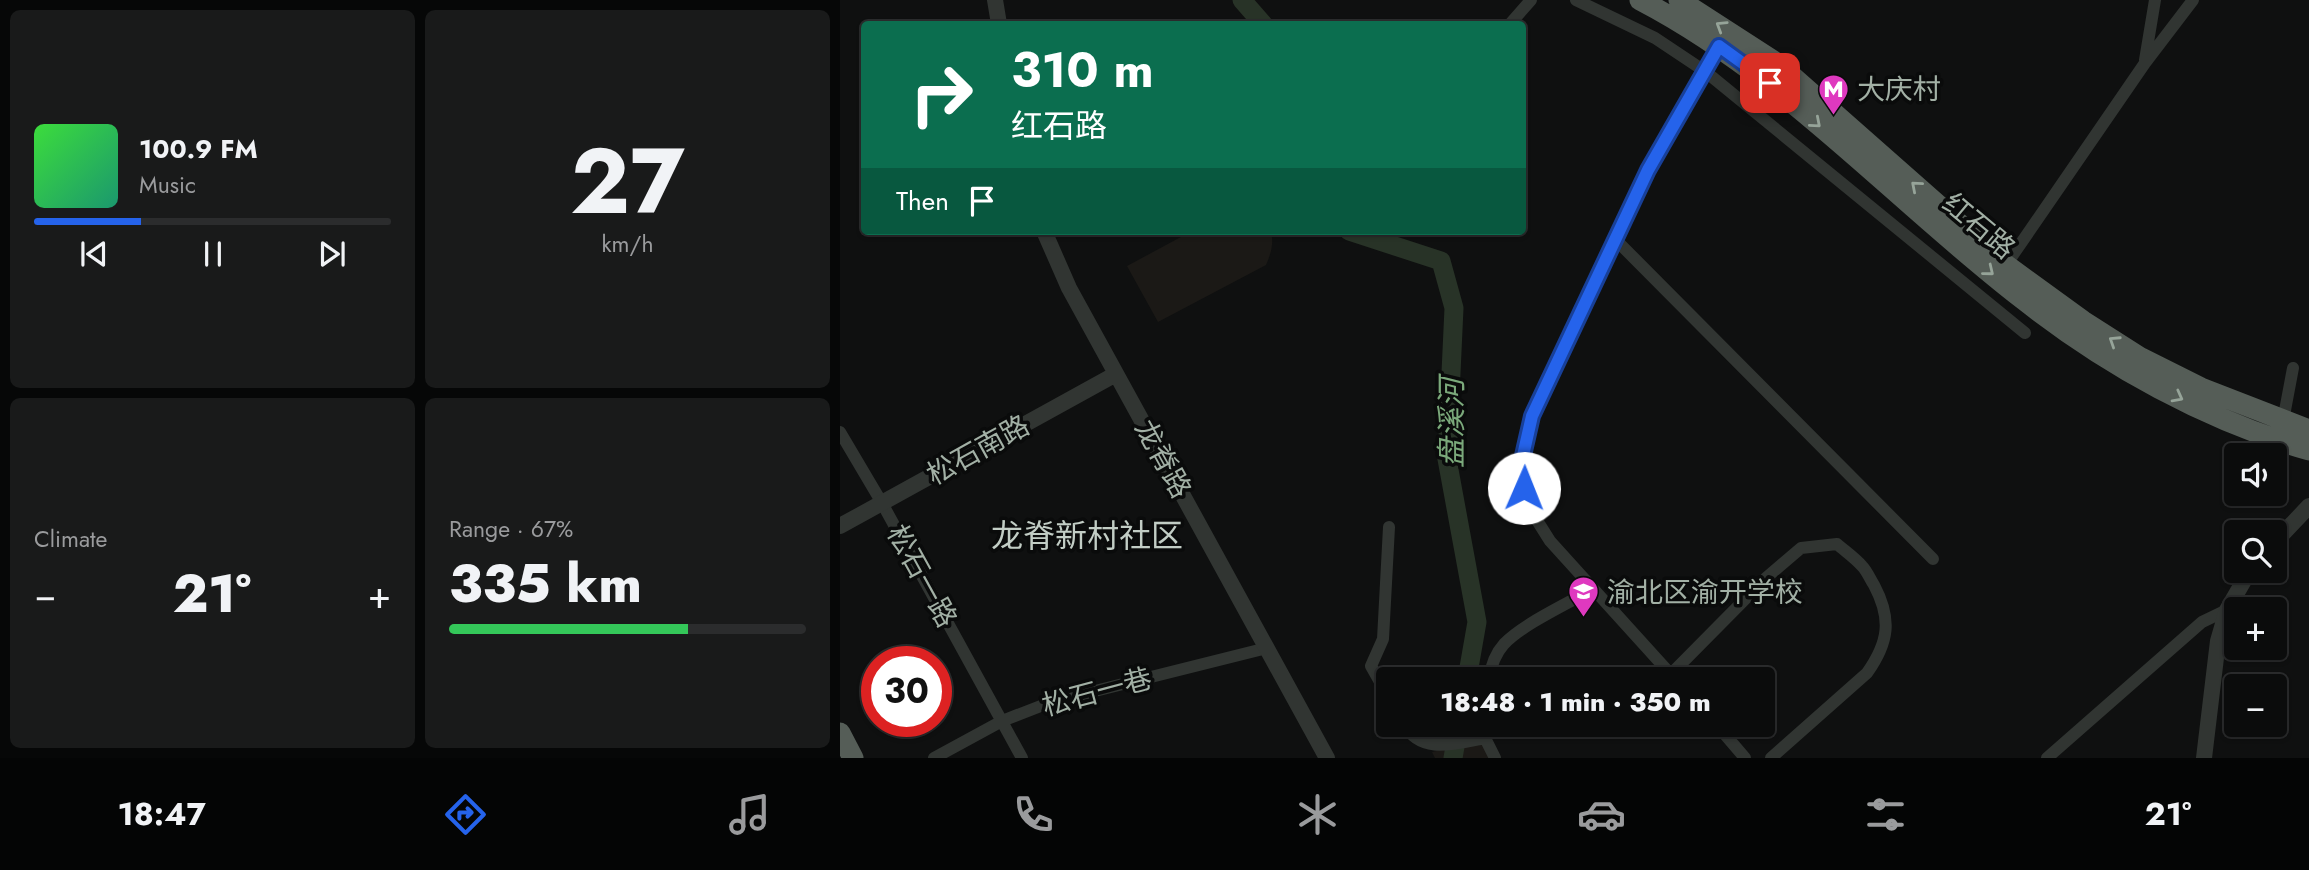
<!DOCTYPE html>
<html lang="en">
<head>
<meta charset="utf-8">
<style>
	:root { --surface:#0b0c0c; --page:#191a1a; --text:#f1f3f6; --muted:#9a9b9d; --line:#2b2c2d; --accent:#2563eb }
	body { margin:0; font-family:Jost,"Noto Sans SC",sans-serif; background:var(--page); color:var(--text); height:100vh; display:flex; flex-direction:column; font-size:26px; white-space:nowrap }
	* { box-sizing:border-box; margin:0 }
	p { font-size:23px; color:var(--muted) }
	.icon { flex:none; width:38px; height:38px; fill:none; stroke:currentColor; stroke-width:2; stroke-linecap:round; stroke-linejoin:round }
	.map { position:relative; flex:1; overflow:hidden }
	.panel { display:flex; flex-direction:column; gap:10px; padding:10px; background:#060707; width:840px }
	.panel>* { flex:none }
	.guide { position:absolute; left:21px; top:21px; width:665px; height:214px; border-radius:7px; box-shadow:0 2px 5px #0004,0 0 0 2px var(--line); background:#0b6e4f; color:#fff; overflow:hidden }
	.fabs { position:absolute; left:1384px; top:443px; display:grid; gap:14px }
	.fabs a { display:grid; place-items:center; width:63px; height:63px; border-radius:7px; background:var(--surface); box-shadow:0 2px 5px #0004,0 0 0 2px var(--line); font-size:35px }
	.speed { position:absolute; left:21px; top:646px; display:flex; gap:14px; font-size:35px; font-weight:700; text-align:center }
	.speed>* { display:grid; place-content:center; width:91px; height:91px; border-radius:50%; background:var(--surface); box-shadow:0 2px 5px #0004,0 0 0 2px var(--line); line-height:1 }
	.speed .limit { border:10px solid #d22; background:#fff; color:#111 }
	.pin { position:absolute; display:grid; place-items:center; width:60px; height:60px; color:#fff; margin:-30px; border-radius:14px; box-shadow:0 4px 10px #0006 }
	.me { position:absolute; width:77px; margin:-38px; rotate:1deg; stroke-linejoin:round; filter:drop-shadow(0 0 5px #0008) }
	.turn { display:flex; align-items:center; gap:24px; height:147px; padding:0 35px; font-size:32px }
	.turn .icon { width:91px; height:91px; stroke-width:2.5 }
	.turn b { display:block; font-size:49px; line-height:60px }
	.then { display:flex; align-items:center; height:66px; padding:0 35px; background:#0003; gap:14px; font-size:26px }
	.big { font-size:52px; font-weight:800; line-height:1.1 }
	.panel .tile { flex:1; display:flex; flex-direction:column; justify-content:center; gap:10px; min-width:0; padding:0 24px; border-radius:10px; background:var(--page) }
	.panel .dial { align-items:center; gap:0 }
	.dial b { font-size:91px; line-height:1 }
	.song { display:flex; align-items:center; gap:21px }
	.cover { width:84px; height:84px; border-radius:10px; background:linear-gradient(135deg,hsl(120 70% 55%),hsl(160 70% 35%)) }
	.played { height:7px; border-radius:4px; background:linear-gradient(90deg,var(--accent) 30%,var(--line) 30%) }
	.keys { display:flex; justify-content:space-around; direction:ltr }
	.heat { display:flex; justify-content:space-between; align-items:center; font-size:38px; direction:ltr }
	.charge { height:10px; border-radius:5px; background:linear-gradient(90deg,#34c759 67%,var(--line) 0) }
	.panel .tiles { flex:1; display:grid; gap:10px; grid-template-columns:repeat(2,1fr) }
	.trip { position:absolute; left:536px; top:667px; width:399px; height:70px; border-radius:7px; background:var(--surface); box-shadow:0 2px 5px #0004,0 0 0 2px var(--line); font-weight:800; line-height:70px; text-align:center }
	.menu { display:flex; height:112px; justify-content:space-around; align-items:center; background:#040505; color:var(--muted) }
	.menu .icon { width:49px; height:49px }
	.menu .selected { color:var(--accent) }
	.menu b { font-size:32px; color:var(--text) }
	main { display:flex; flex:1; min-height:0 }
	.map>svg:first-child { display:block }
	.green { fill:#1b1916 }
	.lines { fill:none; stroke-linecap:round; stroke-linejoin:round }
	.river { stroke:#283327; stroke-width:19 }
	.minor { stroke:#313532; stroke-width:12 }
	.tertiary { stroke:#313532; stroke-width:16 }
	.trunk { stroke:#555d57; stroke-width:21 }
	.oneway { stroke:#96a499 }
	.route-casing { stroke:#184099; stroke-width:18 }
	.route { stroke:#2563eb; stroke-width:12 }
	.labels { text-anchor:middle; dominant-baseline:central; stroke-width:7; stroke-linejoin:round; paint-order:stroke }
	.poi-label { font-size:28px; fill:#a2b0a5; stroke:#0a0b0b; text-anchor:start }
	.street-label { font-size:28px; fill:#a2b0a5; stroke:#0a0b0b }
	.water-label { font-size:30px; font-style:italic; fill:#7ba97b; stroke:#0a0b0b }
	.quarter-label { font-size:32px; fill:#c2cdc5; stroke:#0a0b0b }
</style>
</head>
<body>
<main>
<section class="panel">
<div class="tiles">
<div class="tile">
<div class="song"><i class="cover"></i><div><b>100.9 FM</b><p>Music</p></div></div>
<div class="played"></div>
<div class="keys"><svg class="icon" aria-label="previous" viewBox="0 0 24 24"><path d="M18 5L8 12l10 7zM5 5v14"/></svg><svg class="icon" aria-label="pause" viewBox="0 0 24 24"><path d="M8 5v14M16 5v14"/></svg><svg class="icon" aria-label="next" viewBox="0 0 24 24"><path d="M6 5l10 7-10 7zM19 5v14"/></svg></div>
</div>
<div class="tile dial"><b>27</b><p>km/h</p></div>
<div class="tile"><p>Climate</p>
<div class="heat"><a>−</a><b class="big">21°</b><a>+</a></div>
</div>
<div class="tile"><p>Range · 67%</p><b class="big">335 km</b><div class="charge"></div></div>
</div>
</section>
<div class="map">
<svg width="1469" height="758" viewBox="0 0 1469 758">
	<rect width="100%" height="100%" fill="#0f1010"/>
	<path class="green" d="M352,231H431C434,243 431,254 426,265L318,322L287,266Z
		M651,738L661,758H595L592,752Z"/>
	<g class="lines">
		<path class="river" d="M402,0L423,24
			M509,231L601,261L614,308L607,459L637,622L627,679
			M613,758L619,724"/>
		<path class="minor" d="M736,0L815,38L866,72L1185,333
			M670,24L691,0
			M1305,60L1315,0
			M775,239L1093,559
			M1166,265L1305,63L1353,0
			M1443,421L1453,368
			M0,432L42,503L182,758
			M831,674L927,577L961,548L997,544C1005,551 1015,558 1022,566C1027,571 1030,579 1034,585C1052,619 1049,642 1027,673L931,758
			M649,679C651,666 655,654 664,644C683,624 727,604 753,589
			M835,679L710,541L693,514L684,488L682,460L692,416L775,239L808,170L866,72L879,46
			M548,696L531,666L543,639L549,527
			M564,724C581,756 617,743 645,738
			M646,724L645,738L655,758
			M876,724L905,758
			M94,758L162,721L211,702L427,648
			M1207,758L1362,622L1387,610"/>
		<path class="tertiary" d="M155,0L159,24
			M204,231L229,288L487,758
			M0,526L276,374
			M1435,542L1469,506
			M1364,758L1378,641L1387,610L1410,570"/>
		<path class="trunk" d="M800,0C946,76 1055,201 1184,300C1268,366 1366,420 1469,450
			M839,0L938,64L1166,265L1243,321L1301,358L1361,388L1469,430
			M0,733L13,758"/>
	</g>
	<defs><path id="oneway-chevron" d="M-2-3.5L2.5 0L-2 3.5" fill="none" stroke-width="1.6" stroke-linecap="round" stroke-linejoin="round" transform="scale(1.75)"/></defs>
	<g class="oneway">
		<use href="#oneway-chevron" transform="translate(881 26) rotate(-148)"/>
		<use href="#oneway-chevron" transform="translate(976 123) rotate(41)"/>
		<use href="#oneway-chevron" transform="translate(1076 186) rotate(-139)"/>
		<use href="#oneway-chevron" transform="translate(1149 271) rotate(39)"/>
		<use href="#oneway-chevron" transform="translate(1274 341) rotate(-147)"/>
		<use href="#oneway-chevron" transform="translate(1338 397) rotate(28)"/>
	</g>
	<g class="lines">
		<defs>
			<path id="route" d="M684,488L682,460L692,416L808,170L879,46L930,83"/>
		</defs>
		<use href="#route" class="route-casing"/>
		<use href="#route" class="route"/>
	</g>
	<defs>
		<symbol id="metro-pin" viewBox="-11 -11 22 30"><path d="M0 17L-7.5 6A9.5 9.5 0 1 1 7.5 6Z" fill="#df39bf" stroke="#0a0b0b"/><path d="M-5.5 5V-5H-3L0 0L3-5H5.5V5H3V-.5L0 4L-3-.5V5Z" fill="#fff"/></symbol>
		<symbol id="school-pin" viewBox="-11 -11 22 30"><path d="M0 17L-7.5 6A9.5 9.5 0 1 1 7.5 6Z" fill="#df39bf" stroke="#0a0b0b"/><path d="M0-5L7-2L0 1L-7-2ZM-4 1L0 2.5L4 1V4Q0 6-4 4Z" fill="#fff"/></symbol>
	</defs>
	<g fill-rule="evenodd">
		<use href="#metro-pin" x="976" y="72" width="35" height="47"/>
		<use href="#school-pin" x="726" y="574" width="35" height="47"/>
	</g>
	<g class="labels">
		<g class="poi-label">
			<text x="1017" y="89">大庆村</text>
			<text x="767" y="592">渝北区渝开学校</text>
		</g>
		<g class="street-label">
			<text transform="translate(1139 226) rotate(40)">红石路</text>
			<text transform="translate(138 450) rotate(-29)">松石南路</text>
			<text transform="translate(323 459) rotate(61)">龙脊路</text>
			<text transform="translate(82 576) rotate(61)">松石一路</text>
			<text transform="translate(257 692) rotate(-15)">松石一巷</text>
		</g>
		<g class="water-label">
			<text transform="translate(611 423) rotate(-90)">盘溪河</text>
		</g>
		<g class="quarter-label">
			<text x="247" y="536">龙脊新村社区</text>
		</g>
	</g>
</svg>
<div class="fabs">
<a><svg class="icon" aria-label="sound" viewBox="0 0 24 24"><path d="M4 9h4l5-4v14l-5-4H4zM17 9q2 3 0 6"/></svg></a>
<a><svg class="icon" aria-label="search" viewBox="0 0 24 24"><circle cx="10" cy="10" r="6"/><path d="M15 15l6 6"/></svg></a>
<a>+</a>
<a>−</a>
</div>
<div class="speed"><div class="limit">30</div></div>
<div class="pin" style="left:930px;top:83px;background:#d93025"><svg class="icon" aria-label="arrive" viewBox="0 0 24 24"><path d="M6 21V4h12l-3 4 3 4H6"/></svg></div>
<svg class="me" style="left:684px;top:488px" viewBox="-20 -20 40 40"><circle r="19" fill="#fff"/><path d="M0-13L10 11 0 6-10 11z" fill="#2563eb"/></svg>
<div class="trip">18:48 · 1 min · 350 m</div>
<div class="guide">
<div class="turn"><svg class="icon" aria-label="right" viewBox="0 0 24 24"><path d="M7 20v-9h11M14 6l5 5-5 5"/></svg><div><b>310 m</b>红石路</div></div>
<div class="then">Then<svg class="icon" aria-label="arrive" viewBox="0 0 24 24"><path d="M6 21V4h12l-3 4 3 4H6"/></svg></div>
</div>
</div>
</main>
<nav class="menu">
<b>18:47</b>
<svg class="icon selected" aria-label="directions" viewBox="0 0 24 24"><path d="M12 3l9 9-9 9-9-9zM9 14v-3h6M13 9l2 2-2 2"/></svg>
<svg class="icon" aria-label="music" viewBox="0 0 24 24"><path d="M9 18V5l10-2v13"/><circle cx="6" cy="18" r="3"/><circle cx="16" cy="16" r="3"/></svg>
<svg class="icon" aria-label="phone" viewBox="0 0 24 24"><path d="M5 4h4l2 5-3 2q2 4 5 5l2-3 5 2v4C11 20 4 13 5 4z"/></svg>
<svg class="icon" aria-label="climate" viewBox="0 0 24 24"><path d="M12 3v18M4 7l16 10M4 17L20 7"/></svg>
<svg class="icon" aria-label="car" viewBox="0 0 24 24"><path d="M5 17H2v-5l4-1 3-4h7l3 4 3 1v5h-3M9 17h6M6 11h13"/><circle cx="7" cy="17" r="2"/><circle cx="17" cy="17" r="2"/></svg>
<svg class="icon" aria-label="filters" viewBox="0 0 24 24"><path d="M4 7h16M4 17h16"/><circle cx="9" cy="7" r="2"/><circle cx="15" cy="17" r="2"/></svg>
<b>21°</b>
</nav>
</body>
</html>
